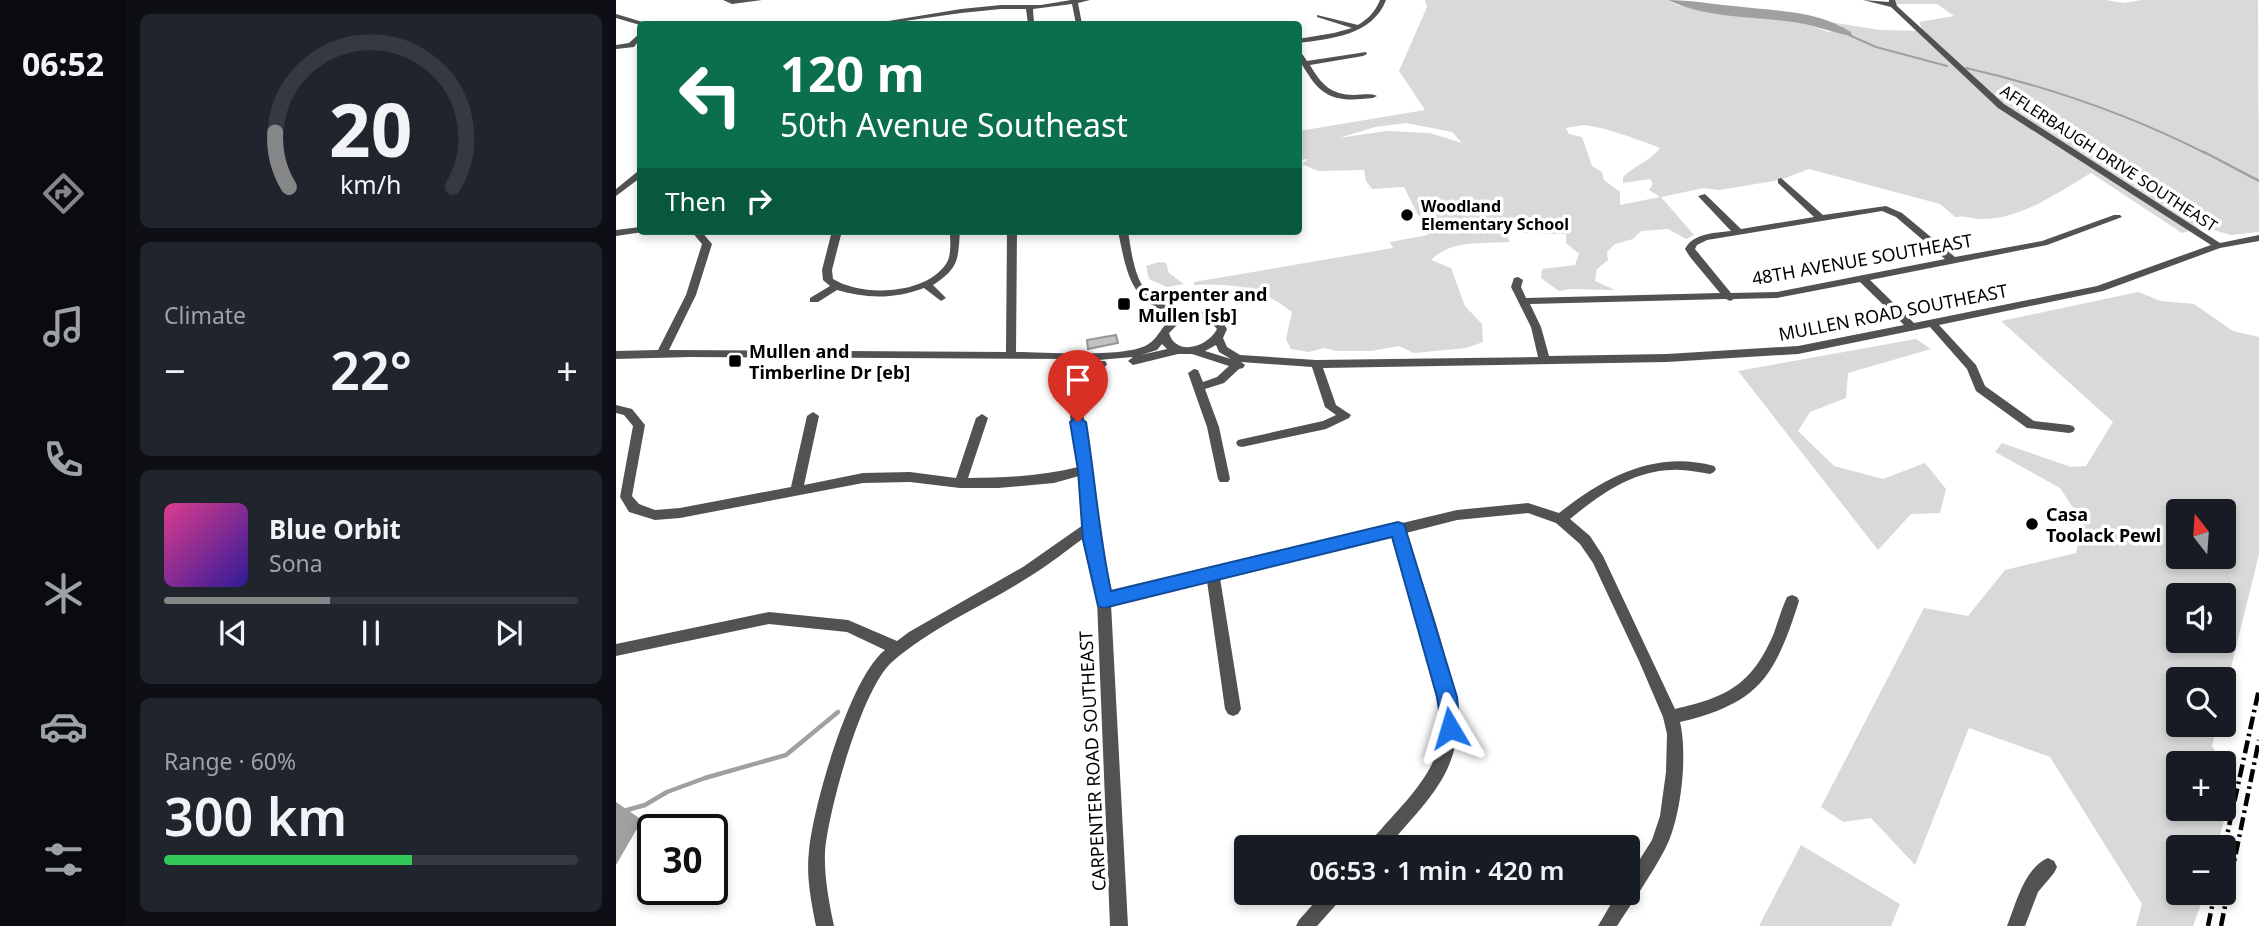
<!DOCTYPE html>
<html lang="en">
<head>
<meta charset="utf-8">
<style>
	:root { --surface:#171b24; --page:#20242c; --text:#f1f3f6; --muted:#9ea1a6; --line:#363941; --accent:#858687 }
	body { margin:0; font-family:"Noto Sans",sans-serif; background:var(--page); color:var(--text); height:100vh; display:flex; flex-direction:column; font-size:26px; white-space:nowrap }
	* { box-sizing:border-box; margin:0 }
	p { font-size:23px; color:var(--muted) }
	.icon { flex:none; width:38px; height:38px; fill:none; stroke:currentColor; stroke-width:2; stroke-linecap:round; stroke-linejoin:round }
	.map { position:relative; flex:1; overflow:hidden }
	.side { display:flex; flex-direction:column; gap:14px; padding:14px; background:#0d0f14; width:490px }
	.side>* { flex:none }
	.banner { position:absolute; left:21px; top:21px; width:665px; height:214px; border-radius:7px; box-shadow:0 4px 10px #0003; background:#0b6e4f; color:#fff; overflow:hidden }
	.needle { width:46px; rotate:343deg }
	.fabs { position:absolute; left:1550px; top:499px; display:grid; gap:14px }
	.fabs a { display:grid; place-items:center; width:70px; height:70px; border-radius:7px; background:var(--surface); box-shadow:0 4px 10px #0003; font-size:35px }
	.speed { position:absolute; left:21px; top:814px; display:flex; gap:14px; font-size:35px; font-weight:700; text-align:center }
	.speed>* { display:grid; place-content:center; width:91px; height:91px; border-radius:50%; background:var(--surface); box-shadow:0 4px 10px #0003; line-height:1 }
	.speed .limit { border:4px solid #111; border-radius:10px; background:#fff; color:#111 }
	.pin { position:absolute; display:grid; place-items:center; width:60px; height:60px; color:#fff; margin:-72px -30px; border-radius:50% 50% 50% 0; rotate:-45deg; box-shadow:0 0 7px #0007 }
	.pin .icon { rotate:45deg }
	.me { position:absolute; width:77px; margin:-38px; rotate:353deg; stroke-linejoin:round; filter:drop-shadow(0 0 5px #0008) }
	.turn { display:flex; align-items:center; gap:24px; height:147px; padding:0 28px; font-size:32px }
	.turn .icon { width:91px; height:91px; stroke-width:2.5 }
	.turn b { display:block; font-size:49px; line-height:60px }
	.then { display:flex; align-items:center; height:66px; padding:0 28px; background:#0003; gap:14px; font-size:26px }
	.big { font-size:52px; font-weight:600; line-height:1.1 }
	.side .widget { flex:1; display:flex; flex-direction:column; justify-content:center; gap:10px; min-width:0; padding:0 24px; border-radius:10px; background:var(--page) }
	.side .dial { align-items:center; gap:0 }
	.dial svg { height:182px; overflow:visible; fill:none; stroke:var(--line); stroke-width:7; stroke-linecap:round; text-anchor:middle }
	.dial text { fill:var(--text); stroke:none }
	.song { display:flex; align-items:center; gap:21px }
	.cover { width:84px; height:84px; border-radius:10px; background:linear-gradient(135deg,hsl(330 70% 55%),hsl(250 70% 35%)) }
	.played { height:7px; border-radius:4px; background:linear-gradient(90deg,var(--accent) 40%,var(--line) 40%) }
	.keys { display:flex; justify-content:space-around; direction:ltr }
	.heat { display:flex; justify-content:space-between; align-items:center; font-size:38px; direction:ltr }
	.charge { height:10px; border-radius:5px; background:linear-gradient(90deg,#34c759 60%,var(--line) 0) }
	.trip { position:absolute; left:618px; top:835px; width:406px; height:70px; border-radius:7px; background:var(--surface); box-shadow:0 4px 10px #0003; font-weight:600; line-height:70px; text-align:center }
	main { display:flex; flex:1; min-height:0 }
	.dock { display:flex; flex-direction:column; width:126px; justify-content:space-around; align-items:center; background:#090b0e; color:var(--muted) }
	.dock .icon { width:49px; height:49px }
	.dock .active { color:var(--accent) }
	.dock b { font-size:32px; color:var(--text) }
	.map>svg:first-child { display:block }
	.green { fill:#d9d9d9; fill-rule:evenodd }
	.water { fill:#a0a0a0 }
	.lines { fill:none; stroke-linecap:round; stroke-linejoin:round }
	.stream-far2 { stroke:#a0a0a0; stroke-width:2 }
	.stream-far1 { stroke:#a0a0a0; stroke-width:2.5 }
	.stream { stroke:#a0a0a0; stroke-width:4.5 }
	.building { fill:#c2c2c2; stroke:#969696; stroke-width:2 }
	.minor { fill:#525252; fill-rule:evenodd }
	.rail { stroke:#000; stroke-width:4.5; stroke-dasharray:13 4.5 2.5 4.5; stroke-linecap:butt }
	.route { fill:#1a73e8; stroke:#114b97; stroke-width:2 }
	.poi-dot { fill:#000; stroke:#fff; stroke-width:2.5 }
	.labels { text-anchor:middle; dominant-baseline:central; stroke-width:7; stroke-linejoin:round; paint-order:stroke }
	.far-street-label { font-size:16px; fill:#000; stroke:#fff }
	.far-poi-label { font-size:16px; font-weight:bold; fill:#000; stroke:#fff; text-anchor:start }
	.street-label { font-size:18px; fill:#000; stroke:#fff }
	.poi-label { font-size:18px; font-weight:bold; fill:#000; stroke:#fff; text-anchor:start }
</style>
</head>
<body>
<main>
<nav class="dock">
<b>06:52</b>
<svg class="icon active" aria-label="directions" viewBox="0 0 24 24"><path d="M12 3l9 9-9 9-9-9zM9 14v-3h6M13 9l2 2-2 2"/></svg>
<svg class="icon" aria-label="music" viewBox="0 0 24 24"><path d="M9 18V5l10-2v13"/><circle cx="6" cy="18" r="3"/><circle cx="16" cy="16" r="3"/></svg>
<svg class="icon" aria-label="phone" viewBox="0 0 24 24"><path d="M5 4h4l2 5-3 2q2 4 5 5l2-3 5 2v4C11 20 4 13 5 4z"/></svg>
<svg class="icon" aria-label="climate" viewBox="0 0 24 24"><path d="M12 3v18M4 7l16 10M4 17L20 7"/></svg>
<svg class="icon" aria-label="car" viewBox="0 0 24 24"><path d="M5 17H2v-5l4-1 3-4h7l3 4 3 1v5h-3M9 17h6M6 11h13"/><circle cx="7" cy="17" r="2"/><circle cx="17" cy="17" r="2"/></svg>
<svg class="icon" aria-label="filters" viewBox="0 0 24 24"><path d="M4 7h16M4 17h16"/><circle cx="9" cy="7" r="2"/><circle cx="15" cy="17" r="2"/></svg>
</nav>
<section class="side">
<div class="widget dial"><svg viewBox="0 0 100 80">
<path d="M14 69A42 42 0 1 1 86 69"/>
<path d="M14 69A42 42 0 0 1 8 45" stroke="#858687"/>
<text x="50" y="56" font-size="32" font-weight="700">20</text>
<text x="50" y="72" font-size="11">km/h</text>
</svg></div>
<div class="widget"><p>Climate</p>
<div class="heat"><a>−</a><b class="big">22°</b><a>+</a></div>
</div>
<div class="widget">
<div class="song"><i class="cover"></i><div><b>Blue Orbit</b><p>Sona</p></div></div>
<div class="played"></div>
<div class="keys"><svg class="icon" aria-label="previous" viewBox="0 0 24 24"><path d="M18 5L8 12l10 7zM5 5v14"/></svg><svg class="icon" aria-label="pause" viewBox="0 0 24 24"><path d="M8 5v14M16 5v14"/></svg><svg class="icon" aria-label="next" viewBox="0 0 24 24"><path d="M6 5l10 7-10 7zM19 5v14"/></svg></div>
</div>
<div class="widget"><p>Range · 60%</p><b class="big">300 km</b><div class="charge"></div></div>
</section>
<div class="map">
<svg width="1643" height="926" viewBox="0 0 1643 926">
	<rect width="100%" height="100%" fill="#fff"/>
	<path class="green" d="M809,0H1052L1063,6L1186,23L1213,32L1226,26L1214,22L1264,30L1307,31L1303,22L1338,16L1321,4H1281L1276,0H1490L1507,3L1526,0H1642L1643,232L1615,235L1588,227L1566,233L1475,173C1443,192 1404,220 1365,219C1355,219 1351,215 1339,217L1324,204L1193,169L1164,180L1103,190L1088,188L1045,197L1078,235L1070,239L1052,229L1025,231L1017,239L999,244L991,252L992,260L981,269L979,281L999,290L954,289L943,291L925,278L926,269L959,265L963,254L950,243V234L906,233L898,230L899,227L874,231L890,234L894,242C867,244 836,239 815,260L835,268L849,306L866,324L867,342L850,348L798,353L783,346L755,351H720L708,348L693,352L675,349L670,339L676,312C640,285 621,284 578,285V282L777,248L774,242L812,235L788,187L756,189L750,181L748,170L702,171L686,164L692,159L682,160L683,131L809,110L783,71L811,7ZM790,123L836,132L846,143L814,133L770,131L723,138L759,127ZM968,125C992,128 1020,139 1044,148C1033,162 1019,165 1007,177V183L1034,179L1037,184L1033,190L1044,197L1004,205V192L988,180L986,172L976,166L966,137L953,134L950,128Z
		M543,262L550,263L553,273L568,284L551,287L533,279L530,266Z
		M1522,292L1545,301L1578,304L1617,331L1643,337V554L1608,696V679H1563V724L1601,725L1596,746L1606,763H1563V808H1608V767L1618,782L1601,847H1563V892L1589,893L1577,926H1520L1526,904L1434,757L1353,728L1299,865L1255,818L1227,822L1205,807L1308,608L1352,616L1389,570L1460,553L1467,523L1444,488L1379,452L1386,443L1455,467L1470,466L1497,422L1385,321ZM1608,511V556H1563V511ZM1563,595H1608V640H1563Z
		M1300,339L1315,349L1232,373L1230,398L1194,412L1182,431L1218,466L1267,479L1309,463L1330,489L1324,513L1295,514L1262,550L1122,371Z
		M1185,845L1284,904L1275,926H1143Z"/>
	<path class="water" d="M1052,0C1074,0 1095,4 1118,6C1157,11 1201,10 1235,32L1236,36C1218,33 1201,26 1183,23C1140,16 1091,19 1052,0Z
		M0,802L26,820L0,865Z"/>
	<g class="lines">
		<path class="stream-far2" d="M1233,35L1260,47L1331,66
			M1350,68C1434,87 1514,115 1591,154"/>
		<path class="stream-far1" d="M1588,152L1643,181"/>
		<path class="stream" d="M11,810L29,805L51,792L89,778L170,755L222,712"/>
	</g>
	<path class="building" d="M500,335L502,343L472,349L471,340Z"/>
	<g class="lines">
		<path class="minor" d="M107,0H146L116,4Z
			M455,0H474L462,3L466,24H460L456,4L417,9L418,24H412L410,9H385L345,13L268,24H254L345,9L385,5H425Z
			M764,0H770C757,35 715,39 682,43V39L718,33L736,28L701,17V15L742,25C753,18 759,12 764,0Z
			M1247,0L1273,2V0H1279L1281,6L1388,104L1604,243L1643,235V241L1604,248L1487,291L1323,325L1360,365L1369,386L1418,421L1453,425L1457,426L1459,429L1457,432L1453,433L1411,428L1360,391L1351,369L1314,327L1182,354L1051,362L707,368L720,405L735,415L733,418L710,429L626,447L622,446L620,443L622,440L707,421L720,415L709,407L696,367L625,362L629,365L627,368L623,369L608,383L589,389L603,427L614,479L612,482H604L602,479L591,427L572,373L578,369L582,370L587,382L601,377L613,366L576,354H562L517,365L512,361L517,357L482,360L481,361H489L491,364L489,367L473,377L464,388L475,470L482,539L493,593L841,510L912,503L943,513C989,477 1039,450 1098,466L1100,469L1098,472L1094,474C1081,472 1068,469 1056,470C1016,471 983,495 954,519L974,536L987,556L1059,709C1111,697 1136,685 1158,633C1162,621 1166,608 1171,597L1176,595L1181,597L1183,601C1159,676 1144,703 1064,722C1072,756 1065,821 1048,851C1034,877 1017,901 1001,926H982L1002,892H1012V878L1036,840L1044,816L1050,772L1051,734L1047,717L1023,661L977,563L964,544L940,523L912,513L841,520L790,533C807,586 851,697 838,750C829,788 795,818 772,847H753L755,841C777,814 807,788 820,755C839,711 793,583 778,535L604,578L625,709L622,714L617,716L612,714L609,709L591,581L495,604L512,926H494L481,600L468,538C451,550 434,564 416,575C370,605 317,626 276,662C246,688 212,811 209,852C208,877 213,902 218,926H200C195,901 190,876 193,851C197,806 234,677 269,650L231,632L153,624L0,656V644L153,612L232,620L281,641L293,632L407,567L467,525L463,476L438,483L382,488H344L294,482L247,483L64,518L39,520L13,512L4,497L17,426L8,415L0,413V405L16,409L29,425L16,496L23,504L39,510L64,508L175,487L191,416L197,412L203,416L188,485L247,473L294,472L340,478L360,418L366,414L372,418L352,478C389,478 426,476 462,467C459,445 442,373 463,359L74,357L0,359V351L42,350L70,295L86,244L75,231H85L96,244L80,295L53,350L390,352L391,231H401L400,352C430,352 508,358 531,345C544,338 545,323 562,315C514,304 511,274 502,231H512C515,249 517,269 526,285C535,301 556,310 574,311C593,313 601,310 611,329L607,338L611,347L624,355L700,360L922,357L915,327L895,287L898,278L902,277L907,280L905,287L910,298L1104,293L1074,257L1069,249C1077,233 1099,233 1115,231L1082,196L1089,194L1125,229L1198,217L1162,183V179L1165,178L1207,215L1270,206L1286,213L1339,257L1426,241L1498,215H1504L1506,217L1431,245L1254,280L1298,323L1481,286L1595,245L1382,108L1275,7ZM1266,211L1280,217L1329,259L1161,292L1115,293L1079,249L1081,245L1091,240ZM1244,282L1288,325L1182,346L1051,354L933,356L925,327L914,304L1110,299L1114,301L1118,299L1161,298ZM575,318L593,320L601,329C592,347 560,357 553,333L563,323ZM546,344L551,349L525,355L541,350ZM600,345L603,352L615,359L589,351ZM481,362L468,370L469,365Z
			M0,14L30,23L31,24L24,25L0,18Z
			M24,33V39L18,47L0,49V45L13,43Z
			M682,48L691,61L750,52L751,54L747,56L694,65C705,84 715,95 738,95C747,95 754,93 761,96L757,98C728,101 709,102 692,74C686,65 682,59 682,48Z
			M21,172H24V178L0,196V189Z
			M24,227V231L27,232L0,236V230Z
			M216,231H226L216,270L217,279C246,297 309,295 330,264C336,255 334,241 334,231H344C342,260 343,268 317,285L330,298L325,301L308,288C279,299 251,299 221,290L202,302H194V298L214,286L207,280L206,270Z
			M1432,858L1438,861L1441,867L1438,873L1422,892L1409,926H1391C1400,904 1408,868 1432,858Z
			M708,892H729L726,898L701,926H680L683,920Z"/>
		<path class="rail" d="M1608,849L1643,689
			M1592,926L1599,892
			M1605,926L1643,740"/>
	</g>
	<path class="route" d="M462,417L470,422C479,479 483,535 495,591L782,522L788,524L841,697L844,728L842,735L834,738L827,735L821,697L776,537L488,608L482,606L467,540L462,470L454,422Z"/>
	<g class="poi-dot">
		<circle cx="791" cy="215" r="7"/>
		<rect x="501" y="297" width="14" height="14" rx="3.5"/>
		<rect x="112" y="354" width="14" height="14" rx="3.5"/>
		<circle cx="1416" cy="524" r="7"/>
	</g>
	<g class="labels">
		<g class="far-street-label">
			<text transform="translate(1493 158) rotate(33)">AFFLERBAUGH DRIVE SOUTHEAST</text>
		</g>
		<g class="far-poi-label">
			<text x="805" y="206">Woodland<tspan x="805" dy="18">Elementary School</tspan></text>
		</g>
		<g class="street-label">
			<text transform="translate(1246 259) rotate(-10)">48TH AVENUE SOUTHEAST</text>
			<text transform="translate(1277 312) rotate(-11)">MULLEN ROAD SOUTHEAST</text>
			<text transform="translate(476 761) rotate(-93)">CARPENTER ROAD SOUTHEAST</text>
		</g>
		<g class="poi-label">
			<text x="522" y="294">Carpenter and<tspan x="522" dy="21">Mullen [sb]</tspan></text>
			<text x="133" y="351">Mullen and<tspan x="133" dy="21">Timberline Dr [eb]</tspan></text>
			<text x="1430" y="514">Casa<tspan x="1430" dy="21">Toolack Pewl</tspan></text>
		</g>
	</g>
</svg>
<div class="fabs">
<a><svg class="needle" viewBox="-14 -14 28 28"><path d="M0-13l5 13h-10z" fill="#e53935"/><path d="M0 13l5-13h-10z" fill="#9ea1a6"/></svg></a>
<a><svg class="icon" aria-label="sound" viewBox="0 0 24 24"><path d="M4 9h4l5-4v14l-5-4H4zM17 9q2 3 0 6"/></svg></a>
<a><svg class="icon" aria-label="search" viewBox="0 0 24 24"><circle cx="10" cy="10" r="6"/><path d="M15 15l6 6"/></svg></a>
<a>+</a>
<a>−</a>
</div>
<div class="speed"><div class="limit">30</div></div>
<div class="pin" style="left:462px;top:422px;background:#d93025"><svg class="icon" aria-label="arrive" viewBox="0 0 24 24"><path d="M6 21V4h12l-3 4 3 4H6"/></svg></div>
<svg class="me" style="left:834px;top:728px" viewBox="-20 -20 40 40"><path d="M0-17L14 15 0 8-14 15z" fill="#1a73e8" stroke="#fff" stroke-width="4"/></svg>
<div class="trip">06:53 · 1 min · 420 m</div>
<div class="banner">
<div class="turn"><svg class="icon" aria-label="left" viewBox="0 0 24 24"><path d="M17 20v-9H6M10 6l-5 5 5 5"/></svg><div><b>120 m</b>50th Avenue Southeast</div></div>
<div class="then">Then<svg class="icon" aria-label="right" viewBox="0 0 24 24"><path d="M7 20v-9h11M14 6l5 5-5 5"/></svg></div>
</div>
</div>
</main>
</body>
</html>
